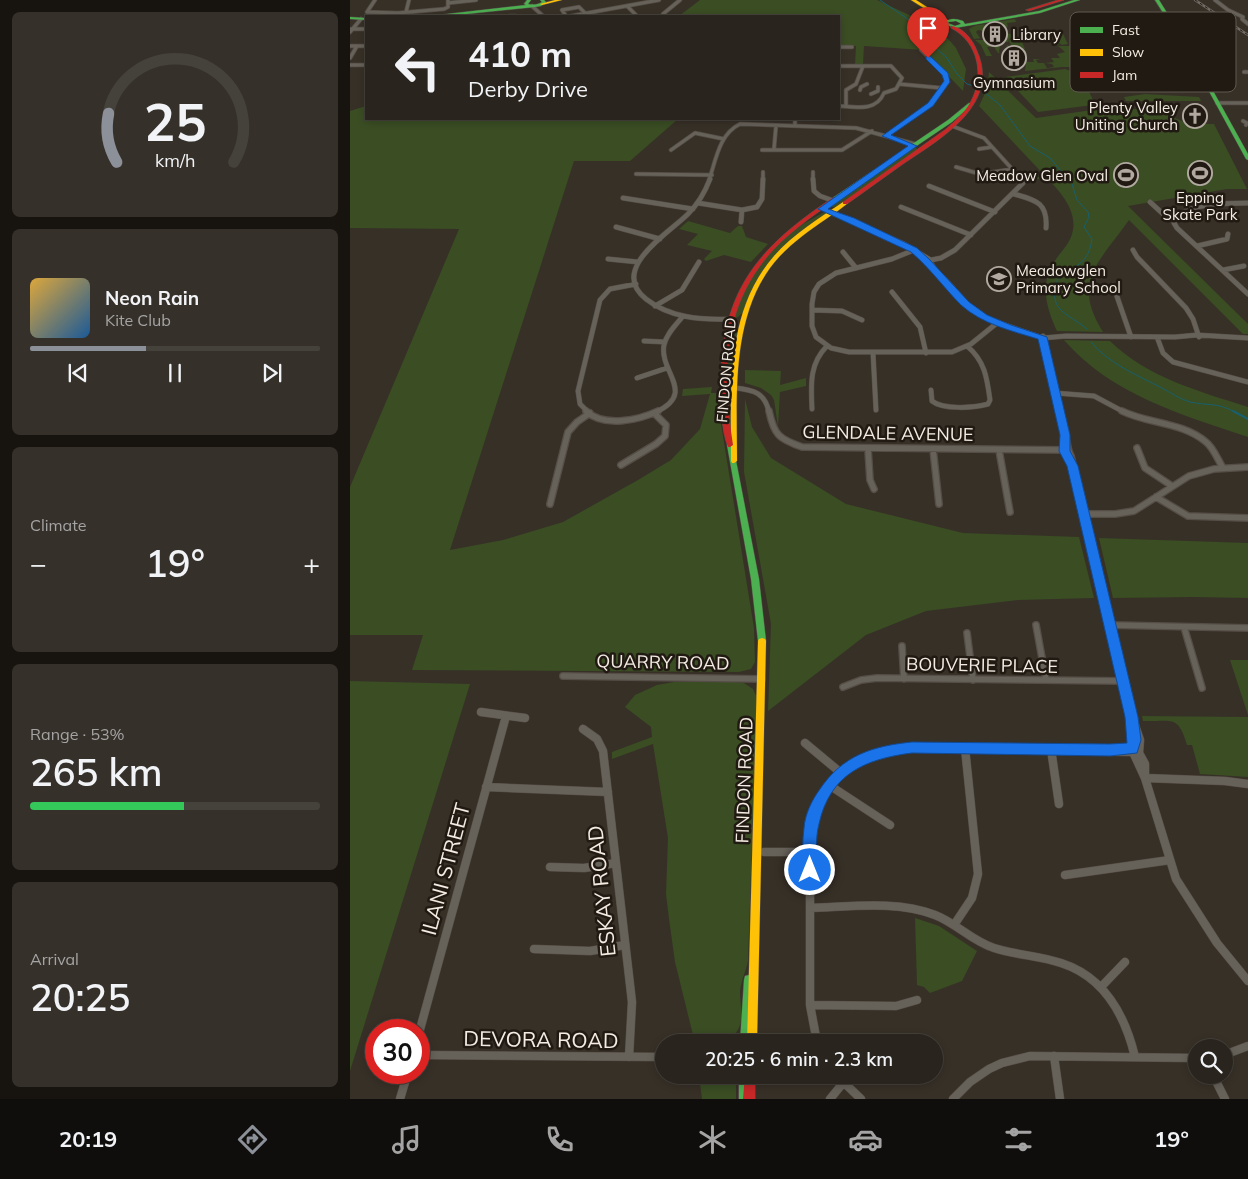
<!DOCTYPE html>
<html lang="en">
<head>
<meta charset="utf-8">
<style>
	:root { --surface:#29241d; --page:#35302a; --text:#f1f3f6; --muted:#a5a4a4; --line:#45413b; --accent:#8c9099 }
	body { margin:0; font-family:Mulish,sans-serif; background:var(--page); color:var(--text); height:100vh; display:flex; flex-direction:column; font-size:19px; white-space:nowrap }
	* { box-sizing:border-box; margin:0 }
	p { font-size:16px; color:var(--muted) }
	.icon { flex:none; width:28px; height:28px; fill:none; stroke:currentColor; stroke-width:2; stroke-linecap:round; stroke-linejoin:round }
	.map { position:relative; flex:1; overflow:hidden }
	.side { display:flex; flex-direction:column; gap:12px; padding:12px; background:#171410; width:350px }
	.side>* { flex:none }
	.top-card { position:absolute; left:15px; top:15px; width:475px; height:105px; border-radius:0px; box-shadow:0 2px 8px #0003,0 0 0 1px var(--line); background:#29241d; color:var(--text); overflow:hidden }
	.tools { position:absolute; left:838px; top:1039px; display:grid; gap:10px }
	.tools a { display:grid; place-items:center; width:45px; height:45px; border-radius:50%; background:var(--surface); box-shadow:0 2px 8px #0003,0 0 0 1px var(--line); font-size:25px }
	.speed { position:absolute; left:15px; top:1019px; display:flex; gap:10px; font-size:25px; font-weight:700; text-align:center }
	.speed>* { display:grid; place-content:center; width:65px; height:65px; border-radius:50%; background:var(--surface); box-shadow:0 2px 8px #0003,0 0 0 1px var(--line); line-height:1 }
	.speed .limit { border:8px solid #d22; background:#fff; color:#111 }
	.pin { position:absolute; display:grid; place-items:center; width:42px; height:42px; color:#fff; margin:-51px -21px; border-radius:50% 50% 50% 0; rotate:-45deg; box-shadow:0 0 5px #0007 }
	.pin .icon { rotate:45deg }
	.me { position:absolute; width:55px; margin:-28px; rotate:0deg; stroke-linejoin:round; filter:drop-shadow(0 0 4px #0008) }
	.turn { display:flex; align-items:center; gap:18px; height:105px; padding:0 20px; font-size:22px }
	.turn .icon { width:65px; height:65px; stroke-width:2.5 }
	.turn b { display:block; font-size:35px; line-height:42px }
	.big { font-size:38px; font-weight:600; line-height:1.1 }
	.side .widget { flex:1; display:flex; flex-direction:column; justify-content:center; gap:8px; min-width:0; padding:0 18px; border-radius:8px; background:var(--page) }
	.side .dial { align-items:center; gap:0 }
	.dial svg { height:130px; overflow:visible; fill:none; stroke:var(--line); stroke-width:7; stroke-linecap:round; text-anchor:middle }
	.dial text { fill:var(--text); stroke:none }
	.song { display:flex; align-items:center; gap:15px }
	.cover { width:60px; height:60px; border-radius:8px; background:linear-gradient(135deg,hsl(40 70% 55%),hsl(210 70% 35%)) }
	.played { height:5px; border-radius:2px; background:linear-gradient(90deg,var(--accent) 40%,var(--line) 40%) }
	.keys { display:flex; justify-content:space-around; direction:ltr }
	.heat { display:flex; justify-content:space-between; align-items:center; font-size:28px; direction:ltr }
	.charge { height:8px; border-radius:4px; background:linear-gradient(90deg,#34c759 53%,var(--line) 0) }
	.trip { position:absolute; left:305px; top:1034px; width:288px; height:50px; border-radius:25px; background:var(--surface); box-shadow:0 2px 8px #0003,0 0 0 1px var(--line); font-weight:600; line-height:50px; text-align:center }
	.menu { display:flex; height:80px; justify-content:space-around; align-items:center; background:#100e0c; color:var(--muted) }
	.menu .icon { width:35px; height:35px }
	.menu .on { color:var(--accent) }
	.menu b { font-size:22px; color:var(--text) }
	main { display:flex; flex:1; min-height:0 }
	.map>svg:first-child { display:block }
	.green { fill:#3a4d23 }
	.lines { fill:none; stroke-linecap:round; stroke-linejoin:round }
	.stream-far1 { stroke:#18606e; stroke-width:1 }
	.stream { stroke:#18606e; stroke-width:2 }
	.street-far3-casing { stroke:#554e47; stroke-width:4.5 }
	.street-far2-casing { stroke:#554e47; stroke-width:5.5 }
	.street-far1-casing { stroke:#554e47; stroke-width:8 }
	.street-casing { stroke:#554e47; stroke-width:9 }
	.fast-casing { stroke:#554e47; stroke-width:1 }
	.slow-casing { stroke:#554e47; stroke-width:1 }
	.jam-casing { stroke:#554e47; stroke-width:1 }
	.street-far3 { stroke:#666159; stroke-width:3 }
	.street-far2 { stroke:#666159; stroke-width:4.5 }
	.street-far1 { stroke:#666159; stroke-width:5.5 }
	.street { stroke:#666159; stroke-width:8 }
	.fast { fill:#4caf50; fill-rule:evenodd }
	.slow { fill:#ffc107; fill-rule:evenodd }
	.jam { fill:#c62828; fill-rule:evenodd }
	.rail-casing { stroke:#706b64; stroke-width:2.5 }
	.rail { stroke:#201a13; stroke-width:1; stroke-dasharray:3; stroke-linecap:butt }
	.route { fill:#1a73e8; stroke:#114b97 }
	.labels { text-anchor:middle; dominant-baseline:central; stroke-width:5; stroke-linejoin:round; paint-order:stroke }
	.far-poi-label { font-size:15px; fill:#f4ece2; stroke:#201a13; text-anchor:start }
	.far-street-label { font-size:15px; fill:#f4ece2; stroke:#201a13 }
	.street-label { font-size:18px; fill:#f4ece2; stroke:#201a13 }
	.near-street-label { font-size:21px; fill:#f4ece2; stroke:#201a13 }
	.key { fill:#201a13; stroke:#605951; stroke-width:1 }
	.key-label { font-size:14px; fill:#f4ece2 }
</style>
</head>
<body>
<main>
<section class="side">
<div class="widget dial"><svg viewBox="0 0 100 80">
<path d="M14 69A42 42 0 1 1 86 69"/>
<path d="M14 69A42 42 0 0 1 9 39" stroke="#8c9099"/>
<text x="50" y="56" font-size="32" font-weight="700">25</text>
<text x="50" y="72" font-size="11">km/h</text>
</svg></div>
<div class="widget">
<div class="song"><i class="cover"></i><div><b>Neon Rain</b><p>Kite Club</p></div></div>
<div class="played"></div>
<div class="keys"><svg class="icon" aria-label="previous" viewBox="0 0 24 24"><path d="M18 5L8 12l10 7zM5 5v14"/></svg><svg class="icon" aria-label="pause" viewBox="0 0 24 24"><path d="M8 5v14M16 5v14"/></svg><svg class="icon" aria-label="next" viewBox="0 0 24 24"><path d="M6 5l10 7-10 7zM19 5v14"/></svg></div>
</div>
<div class="widget"><p>Climate</p>
<div class="heat"><a>−</a><b class="big">19°</b><a>+</a></div>
</div>
<div class="widget"><p>Range · 53%</p><b class="big">265 km</b><div class="charge"></div></div>
<div class="widget"><p>Arrival</p><b class="big">20:25</b></div>
</section>
<div class="map">
<svg width="898" height="1099" viewBox="0 0 898 1099">
	<rect width="100%" height="100%" fill="#373027"/>
	<path class="green" d="M350,0H527L585,27L601,42L606,48L616,69L613,91L573,50L514,46L513,64H505L506,46H489V16H329Z
		M665,19L666,22L657,23L658,27L640,25L634,30L642,31L639,32L641,37H653L654,40H644V46H650L649,52L650,53H648L644,47H637L642,56H636L631,45L625,40H640C637,35 633,30 628,30L626,32L630,38H633L624,39L619,29C626,23 637,24 645,26L646,22Z
		M708,30H711L718,44L712,45L709,43L708,46H727L736,65H765L767,70H762L760,67L749,69L751,76H757L758,79H767L765,75H769L771,78L774,80H743L737,67H712L675,71L676,62H684L683,59H691L686,60L688,63H694L697,68L704,67L702,64L695,63L704,62L701,58H710L707,54L715,52L706,44L710,38Z
		M657,33L670,37L675,49L669,51L675,50L677,54L655,53L657,45L662,47L659,41L664,36L660,38L658,42H656L653,34Z
		M715,69L731,75L744,102L743,105L688,112L655,77Z
		M639,72L686,118L749,109H804L839,124H864L897,189H877L778,206L898,324V334H893L779,220C749,263 721,281 753,332L707,331C699,313 692,295 698,275C701,264 709,255 716,246C734,220 716,198 698,179H676L674,177H696L629,106L637,89Z
		M795,94L849,97L851,101H776L774,97Z
		M16,106V119H328L280,161H224L100,550L153,540L213,522L288,480L321,460L350,429L360,394L332,396L333,389L362,387L361,393H366L404,628L405,662L401,669L389,672L62,670L73,635H0V487L109,229L0,228V111Z
		M563,148H567L566,152L485,207H480L483,203Z
		M476,211V214L424,257L393,312L388,317L384,318V310L402,273L426,245L453,224Z
		M338,221L380,233L388,226H392L396,237L418,244L401,262L374,255L356,261L354,259L362,251L337,245L348,234L329,229Z
		M382,323L386,324L389,327L384,384L375,385L377,355Z
		M714,340L760,341C798,378 849,391 898,407V437C830,414 762,395 714,340Z
		M395,370L431,371L430,385L456,378V386L430,392L428,427L424,400L421,395L411,388L395,383Z
		M395,399L402,427L421,458L496,504L613,533L729,537L744,598L669,600L576,611L516,635L418,711L421,624L394,472Z
		M749,538L898,543V598L844,597L763,598Z
		M880,660H898V715Z
		M0,681L120,684L0,1071Z
		M324,682H384L394,683L403,689L407,698L398,961C396,971 391,981 390,991C390,1001 392,1010 391,1019C389,1045 361,1042 341,1042L343,1035L325,962L319,919L316,894L318,838L303,744L262,759V752L302,737L301,727L275,707L285,695L307,685Z
		M792,716L898,717V777L850,774L842,745H837C828,714 822,722 793,721Z
		M565,918L589,926L627,951L612,981L580,993L574,987L567,985Z
		M349,1075H386V1099H352Z"/>
	<g class="lines">
		<path class="stream-far1" d="M530,0L568,26L577,40L597,58L607,74L617,84L624,86
			M633,91L650,105L680,146L700,158L722,184L727,200L738,212L739,217L734,227L742,239C739,262 727,266 709,276C695,311 717,312 737,329
			M741,342C759,364 787,375 812,388C821,393 830,399 840,402C859,406 866,402 885,412"/>
		<path class="stream" d="M883,411L898,419"/>
		<defs>
			<path id="street-far3" d="M25,0L17,12L48,13L94,9L98,7V0
				M865,0L878,10L893,17L892,19L898,24
				M98,3L126,0
				M182,6L193,16
				M277,6L287,16
				M56,12L59,0
				M313,14L330,0
				M159,16H166
				M216,16L212,10L229,7L236,14
				M221,16L309,0
				M1,29H16
				M0,32L11,19
				M0,46H16
				M489,47H502
				M0,58L7,46
				M0,65H16
				M489,66H541L552,78L546,89L534,93C526,112 506,107 489,106
				M894,72H898
				M549,84L592,88
				M510,90L511,87L517,84
				M521,94L528,91V87
				M867,103H898
				M496,106V90L506,84L513,66
				M445,119V126
				M893,121L897,123L896,125
				M602,126L634,138L672,180
				M536,136L583,102L597,82L595,74L571,50
				M424,149L426,126
				M629,149L642,147
				M321,150L345,133L374,139
				M412,150H492L522,131
				M606,167L630,174L663,169
				M413,172V180
				M463,172V180
				M286,174L362,175
				M359,180C366,160 369,134 390,124L506,128L565,144"/>
			<path id="street-far2" d="M360,179C355,192 348,204 338,214C319,233 258,269 296,299C320,318 351,320 380,319
				M463,179L464,191L470,196L484,201
				M579,186L645,212
				M664,194C685,200 698,202 696,228
				M273,198L343,209
				M800,202L812,213L825,217
				M348,203L392,210L407,207L412,199L413,179
				M551,207L621,235
				M480,212L554,244L579,259L586,272
				M825,217L824,223L827,228L898,294
				M825,217C845,203 874,203 898,203
				M391,222L392,210
				M266,227L310,239
				M847,246L877,239L878,234
				M564,250L542,259L486,273L469,284L464,292L462,304V326L466,337L481,348L499,352H602L621,344L647,323
				M783,250L787,257L836,308L843,319L849,337
				M493,252L506,268
				M258,259L288,262
				M576,261L591,258L605,250L673,183L671,179
				M585,270L603,288
				M873,270L894,266
				M763,285L781,337
				M601,286L618,306L640,320L693,338L716,336L825,337L847,335L898,338
				M542,292L570,327L576,353
				M305,306L332,290L349,262
				M462,310L492,311L512,320
				M693,336V345L709,412
				M807,337L813,353L823,362L898,382
				M294,341L315,342
				M523,353L526,410
				M287,378L317,368
				M386,388C404,390 415,393 419,412
				M581,390L582,401C593,410 624,408 638,404L640,400C637,378 635,361 617,346
				M705,393L744,396L774,412
				M462,409C461,385 459,364 477,346
				M238,412L230,404L228,391L250,300L260,289L286,284
				M306,412C347,393 309,372 314,345C316,334 326,325 333,316"/>
			<path id="street-far1" d="M236,411C254,428 289,420 308,411
				M419,411C424,435 429,439 452,447L718,450
				M709,411L715,438
				M772,411C798,424 833,422 856,442C863,447 868,460 873,468
				M715,435C718,443 717,449 721,456L780,712
				M787,448L795,468L822,486
				M518,449L520,480L524,489
				M583,449L589,504
				M649,450L660,512
				M271,465L306,444L315,436L316,425L305,414
				M806,497L838,516L898,518
				M200,504L218,432L227,422L240,413
				M734,514H765L784,511L839,476L864,469L898,467
				M686,625L696,680
				M760,625L898,628
				M834,627L852,688
				M617,633L623,680
				M552,646L554,679
				M213,676L412,679
				M493,687L511,680L527,678L773,681"/>
			<path id="street" d="M780,711L790,740L789,753L795,764V778
				M131,712L175,718
				M233,729L247,739L253,751L282,1002L279,1057
				M783,729V752L795,778L826,879L867,943L898,981
				M455,743L491,773
				M701,749L709,804
				M795,778L875,781L898,784
				M479,785L540,825
				M136,787L258,792
				M414,852H460
				M200,867L234,868L266,863
				M715,875L820,860
				M460,908C500,907 546,900 585,915C606,923 622,941 644,948C666,955 690,956 711,963C755,977 775,1015 785,1057
				M604,925L622,898L628,874L615,748
				M184,949L240,951L275,945
				M751,987L775,962
				M460,1005L546,1006L567,1000
				M69,1033L156,716
				M467,1042L460,1005V835C470,781 500,757 553,748L783,752L788,750
				M69,1055L314,1057
				M874,1055L898,1046
				M704,1056L710,1099
				M486,1075L511,1099
				M863,1075L875,1099
				M50,1099L58,1072
				M480,1099L493,1083
				M603,1099L620,1082L639,1069L652,1063L680,1056L846,1058"/>
			<path id="fast" d="M177,0H181L178,4C183,5 187,5 192,2L190,0H194L196,2L191,6L185,7L97,16H86L88,15L176,5L174,4Z
				M724,0H730L690,13L605,28L594,24C599,17 606,19 613,21L615,24L689,11ZM606,21L610,23L611,24L605,26L598,23L599,22Z
				M805,0H809L841,51L898,154V160L896,159L837,51Z
				M0,17L16,18V20L0,19Z
				M619,103L623,104L602,122L488,199H484V197L598,120Z
				M378,443H380L383,445L409,579L416,641L415,643H409L408,641L401,579L377,445Z
				M399,975L403,976L404,980L400,1042H390L394,980L395,976Z
				M389,1075H399L401,1099H389Z"/>
			<path id="slow" d="M205,0H212L192,5L190,4Z
				M561,0H566L599,21L596,22Z
				M493,202L498,203C491,209 483,214 476,219C460,230 443,242 429,257C380,311 387,394 387,461L384,463H382L381,461C381,391 375,312 424,256C443,234 470,218 493,202Z
				M412,638L415,639L416,641L407,1042H397L408,641L409,639Z"/>
			<path id="jam" d="M708,0H714L679,11L676,10Z
				M601,26C613,27 623,40 627,51C651,105 590,139 553,164C534,177 516,191 497,204H493V202L596,129C605,121 614,113 620,103C635,77 629,42 601,28Z
				M484,197L489,198C482,204 474,208 467,213C454,222 442,232 431,242C372,299 371,369 383,445L380,447H378C371,430 371,404 371,386C370,291 408,247 484,197Z
				M395,1075H405V1099H393Z"/>
		</defs>
		<use href="#street-far3" class="street-far3-casing"/>
		<use href="#street-far2" class="street-far2-casing"/>
		<use href="#street-far1" class="street-far1-casing"/>
		<use href="#street" class="street-casing"/>
		<use href="#fast" class="fast-casing"/>
		<use href="#slow" class="slow-casing"/>
		<use href="#jam" class="jam-casing"/>
		<use href="#street-far3" class="street-far3"/>
		<use href="#street-far2" class="street-far2"/>
		<use href="#street-far1" class="street-far1"/>
		<use href="#street" class="street"/>
		<use href="#fast" class="fast"/>
		<use href="#slow" class="slow"/>
		<use href="#jam" class="jam"/>
		<defs>
			<path id="rail" d="M845,0L898,35"/>
		</defs>
		<use href="#rail" class="rail-casing"/>
		<use href="#rail" class="rail"/>
	</g>
	<path class="route" d="M576,56H580L598,73L600,82L583,106L541,135L567,146L478,209L504,218L567,248L579,259L619,302L637,315L661,325L697,337L720,435V451L728,466L788,717L791,740L787,753L760,756L562,753C515,759 480,774 469,824C465,838 467,856 467,870L465,875L460,877L455,875L453,870C453,856 452,842 454,828C455,814 462,800 470,789C493,755 523,746 562,742L760,744L777,743L775,717L717,466L709,451L710,435L688,339C662,331 632,324 611,305C594,288 580,268 561,252L468,209L558,146L532,136L578,103L594,81L592,75L576,59Z"/>
	<defs>
		<symbol id="building-ring" viewBox="-11 -11 22 22"><circle r="9.5" fill="#201a13" stroke="#b2aaa1" stroke-width="1.5"/><path d="M-4-6H4V6H1V3H-1V6H-4ZM-2.5-4.3h1.7v1.8h-1.7ZM.8-4.3h1.7v1.8H.8ZM-2.5-1h1.7V.8h-1.7ZM.8-1h1.7V.8H.8Z" fill="#b2aaa1"/></symbol>
		<symbol id="church-ring" viewBox="-11 -11 22 22"><circle r="9.5" fill="#201a13" stroke="#b2aaa1" stroke-width="1.5"/><path d="M-1.2-6h2.4v3.5h3.3v2.4h-3.3V6h-2.4V-.1h-3.3v-2.4h3.3Z" fill="#b2aaa1"/></symbol>
		<symbol id="stadium-ring" viewBox="-11 -11 22 22"><circle r="9.5" fill="#201a13" stroke="#b2aaa1" stroke-width="1.5"/><path d="M0-5a6.5 5 0 1 0 0 10a6.5 5 0 1 0 0-10ZM-3.5-1.8h7v3.6h-7Z" fill="#b2aaa1"/></symbol>
		<symbol id="school-ring" viewBox="-11 -11 22 22"><circle r="9.5" fill="#201a13" stroke="#b2aaa1" stroke-width="1.5"/><path d="M0-5L7-2L0 1L-7-2ZM-4 1L0 2.5L4 1V4Q0 6-4 4Z" fill="#b2aaa1"/></symbol>
	</defs>
	<g fill-rule="evenodd">
		<use href="#building-ring" x="631" y="20" width="28" height="28"/>
		<use href="#building-ring" x="650" y="44" width="28" height="28"/>
		<use href="#church-ring" x="831" y="102" width="28" height="28"/>
		<use href="#stadium-ring" x="836" y="159" width="28" height="28"/>
		<use href="#stadium-ring" x="762" y="161" width="28" height="28"/>
		<use href="#school-ring" x="635" y="265" width="28" height="28"/>
	</g>
	<g class="labels">
		<g class="far-poi-label">
			<text x="662" y="34">Library</text>
			<text x="664" y="82" text-anchor="middle">Gymnasium</text>
			<text x="828" y="107" text-anchor="end">Plenty Valley<tspan x="828" dy="17">Uniting Church</tspan></text>
			<text x="758" y="175" text-anchor="end">Meadow Glen Oval</text>
			<text x="850" y="197" text-anchor="middle">Epping<tspan x="850" dy="17">Skate Park</tspan></text>
			<text x="666" y="270">Meadowglen<tspan x="666" dy="17">Primary School</tspan></text>
		</g>
		<g class="far-street-label">
			<text transform="translate(376 370) rotate(-85)">FINDON ROAD</text>
		</g>
		<g class="street-label">
			<text transform="translate(538 433) rotate(1)">GLENDALE AVENUE</text>
			<text transform="translate(313 662) rotate(1)">QUARRY ROAD</text>
			<text transform="translate(632 665) rotate(1)">BOUVERIE PLACE</text>
			<text transform="translate(394 780) rotate(-88)">FINDON ROAD</text>
		</g>
		<g class="near-street-label">
			<text transform="translate(95 869) rotate(-75)">ILANI STREET</text>
			<text transform="translate(251 891) rotate(-96)">ESKAY ROAD</text>
			<text transform="translate(191 1039) rotate(1)">DEVORA ROAD</text>
		</g>
	</g>
	<rect x="720" y="12" width="166" height="80" rx="8" class="key"/>
	<rect x="730" y="27" width="23" height="6" fill="#4caf50"/>
	<rect x="730" y="49" width="23" height="7" fill="#ffc107"/>
	<rect x="730" y="72" width="23" height="6" fill="#c62828"/>
	<g class="key-label">
		<text x="762" y="35">Fast</text>
		<text x="762" y="57">Slow</text>
		<text x="762" y="80">Jam</text>
	</g>
</svg>
<div class="tools">
<a><svg class="icon" aria-label="search" viewBox="0 0 24 24"><circle cx="10" cy="10" r="6"/><path d="M15 15l6 6"/></svg></a>
</div>
<div class="speed"><div class="limit">30</div></div>
<div class="pin" style="left:578px;top:58px;background:#d93025"><svg class="icon" aria-label="arrive" viewBox="0 0 24 24"><path d="M6 21V4h12l-3 4 3 4H6"/></svg></div>
<svg class="me" style="left:460px;top:870px" viewBox="-20 -20 40 40"><circle r="17" fill="#1a73e8" stroke="#fff" stroke-width="3"/><path d="M0-11L8 9 0 5-8 9z" fill="#fff"/></svg>
<div class="trip">20:25 · 6 min · 2.3 km</div>
<div class="top-card">
<div class="turn"><svg class="icon" aria-label="left" viewBox="0 0 24 24"><path d="M17 20v-9H6M10 6l-5 5 5 5"/></svg><div><b>410 m</b>Derby Drive</div></div>
</div>
</div>
</main>
<nav class="menu">
<b>20:19</b>
<svg class="icon on" aria-label="directions" viewBox="0 0 24 24"><path d="M12 3l9 9-9 9-9-9zM9 14v-3h6M13 9l2 2-2 2"/></svg>
<svg class="icon" aria-label="music" viewBox="0 0 24 24"><path d="M9 18V5l10-2v13"/><circle cx="6" cy="18" r="3"/><circle cx="16" cy="16" r="3"/></svg>
<svg class="icon" aria-label="phone" viewBox="0 0 24 24"><path d="M5 4h4l2 5-3 2q2 4 5 5l2-3 5 2v4C11 20 4 13 5 4z"/></svg>
<svg class="icon" aria-label="climate" viewBox="0 0 24 24"><path d="M12 3v18M4 7l16 10M4 17L20 7"/></svg>
<svg class="icon" aria-label="car" viewBox="0 0 24 24"><path d="M5 17H2v-5l4-1 3-4h7l3 4 3 1v5h-3M9 17h6M6 11h13"/><circle cx="7" cy="17" r="2"/><circle cx="17" cy="17" r="2"/></svg>
<svg class="icon" aria-label="filters" viewBox="0 0 24 24"><path d="M4 7h16M4 17h16"/><circle cx="9" cy="7" r="2"/><circle cx="15" cy="17" r="2"/></svg>
<b>19°</b>
</nav>
</body>
</html>
